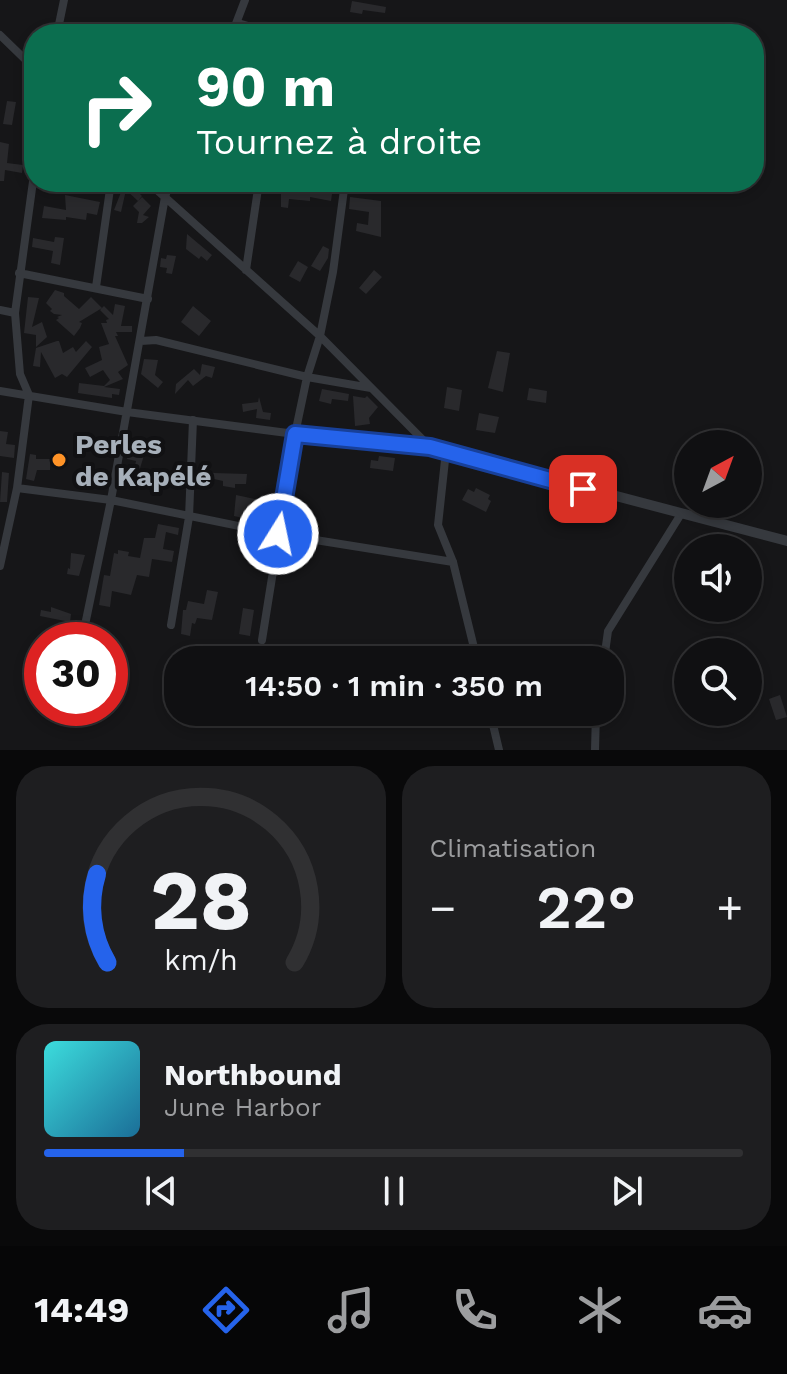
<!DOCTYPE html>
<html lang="fr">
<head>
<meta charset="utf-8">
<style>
	:root { --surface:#101012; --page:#1e1e20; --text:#f1f3f6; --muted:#9c9d9f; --line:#303032; --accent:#2563eb }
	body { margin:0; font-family:"Work Sans",sans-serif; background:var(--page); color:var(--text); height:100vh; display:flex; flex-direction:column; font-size:30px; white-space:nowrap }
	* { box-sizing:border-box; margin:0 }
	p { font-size:26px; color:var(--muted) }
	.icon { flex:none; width:44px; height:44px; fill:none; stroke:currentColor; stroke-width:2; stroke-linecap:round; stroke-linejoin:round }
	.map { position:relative; height:750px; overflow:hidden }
	.panel { display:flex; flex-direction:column; gap:16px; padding:16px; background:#09090a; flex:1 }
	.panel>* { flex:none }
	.banner { position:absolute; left:24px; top:24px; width:740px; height:168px; border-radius:32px; box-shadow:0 4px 12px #0003,0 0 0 2px var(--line); background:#0b6e4f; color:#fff; overflow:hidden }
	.needle { width:52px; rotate:41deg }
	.buttons { position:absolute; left:674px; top:430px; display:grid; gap:16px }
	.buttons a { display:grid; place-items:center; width:88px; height:88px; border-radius:50%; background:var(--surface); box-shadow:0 4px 12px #0003,0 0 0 2px var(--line); font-size:40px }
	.speed { position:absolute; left:24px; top:622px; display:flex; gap:16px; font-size:40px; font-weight:700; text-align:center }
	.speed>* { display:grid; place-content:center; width:104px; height:104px; border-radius:50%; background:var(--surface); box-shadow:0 4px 12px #0003,0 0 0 2px var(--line); line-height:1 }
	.speed .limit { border:12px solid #d22; background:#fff; color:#111 }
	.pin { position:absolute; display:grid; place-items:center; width:68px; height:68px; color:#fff; margin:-34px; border-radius:16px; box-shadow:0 4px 12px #0006 }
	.me { position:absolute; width:88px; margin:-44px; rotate:10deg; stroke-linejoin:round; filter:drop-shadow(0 0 6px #0008) }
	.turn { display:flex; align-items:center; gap:28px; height:168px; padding:0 40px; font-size:36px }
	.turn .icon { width:104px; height:104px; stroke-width:2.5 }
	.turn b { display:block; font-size:56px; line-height:68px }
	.big { font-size:60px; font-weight:600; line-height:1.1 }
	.panel .widget { flex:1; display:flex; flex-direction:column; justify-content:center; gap:12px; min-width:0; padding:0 28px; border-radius:32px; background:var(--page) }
	.panel .dial { align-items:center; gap:0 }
	.dial svg { height:208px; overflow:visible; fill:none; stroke:var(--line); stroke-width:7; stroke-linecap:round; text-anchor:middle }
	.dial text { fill:var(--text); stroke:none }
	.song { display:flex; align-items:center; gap:24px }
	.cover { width:96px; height:96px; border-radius:12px; background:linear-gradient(135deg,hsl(180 70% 55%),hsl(200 70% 35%)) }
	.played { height:8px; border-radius:4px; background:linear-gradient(90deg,var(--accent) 20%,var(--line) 20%) }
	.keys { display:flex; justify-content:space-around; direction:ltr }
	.heat { display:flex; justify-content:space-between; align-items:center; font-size:44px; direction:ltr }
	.panel .tiles { flex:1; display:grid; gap:16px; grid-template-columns:1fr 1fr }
	.widget:last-child { grid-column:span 2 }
	.trip { position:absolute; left:164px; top:646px; width:460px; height:80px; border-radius:32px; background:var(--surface); box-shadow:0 4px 12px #0003,0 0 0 2px var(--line); font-weight:600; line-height:80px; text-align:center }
	.menu { display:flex; height:128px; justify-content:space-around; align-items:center; background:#060607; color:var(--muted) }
	.menu .icon { width:56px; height:56px }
	.menu .selected { color:var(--accent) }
	.menu b { font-size:36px; color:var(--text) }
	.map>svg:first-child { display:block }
	.building { fill:#29292c }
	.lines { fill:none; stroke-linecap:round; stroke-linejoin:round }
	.minor { stroke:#36393e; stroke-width:8 }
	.tertiary { stroke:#36393e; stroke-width:10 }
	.route-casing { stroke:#184099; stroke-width:20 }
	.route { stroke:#2563eb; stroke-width:14 }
	.poi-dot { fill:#ff9327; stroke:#111113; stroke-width:3 }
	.labels { text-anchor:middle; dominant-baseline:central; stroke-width:8; stroke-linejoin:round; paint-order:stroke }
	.poi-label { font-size:28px; font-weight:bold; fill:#a7b0ba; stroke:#111113; text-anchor:start }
</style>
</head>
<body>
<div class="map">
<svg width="787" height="750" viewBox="0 0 787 750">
	<rect width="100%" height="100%" fill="#161618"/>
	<path class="building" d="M352,1L386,7L385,13L363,10L362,14L350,12Z
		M7,101L16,102L12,125L3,124Z
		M0,142L9,144L7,163L23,165L22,173L5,170L4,181H0Z
		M125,182H128L142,196L138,201L126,190L121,212L114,210Z
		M266,182L291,187L292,182H300L299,188L332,194L331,201L310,197V201L289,199L288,208L281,207V194L265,191Z
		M65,195L100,202L97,215L87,213L86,220L66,217V220L42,218L44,206L66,210Z
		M142,197L151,206L143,215L149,217L142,223H137L139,212L133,206Z
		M350,197L381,201V237L356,231L357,223L368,225L369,212L349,209Z
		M187,234L212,255L207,261L201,256L199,259L186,249Z
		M55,237L64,238L60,265L51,263L53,251L32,247L33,238L54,242Z
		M323,246L329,249L328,258L320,271L311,266Z
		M167,255L176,256L172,274L166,273L167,268L160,267L161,258L166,259Z
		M298,261L308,267L300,282L289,276Z
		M374,270L382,277L366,294L359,288Z
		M55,290L64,293V296L79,309L91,297L102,308L79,322L82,323L80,328L74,336L56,320L59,318L57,317L62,315L54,314L50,311L52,309L46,303Z
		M28,297L39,298L32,327L42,322L47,337L36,347V335L24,333Z
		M115,304L125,306L121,326H132V332H116L118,336H115L128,365L118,372L123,379L104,387L120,389L119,395L112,394V398L78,393L79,383L104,386L110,380L103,370L90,377L85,368L102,360L99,347L109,344L101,323H107L106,320L109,319L100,310L104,306L113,315Z
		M193,306L211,321L199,336L181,322Z
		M57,341H59L63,353L73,347L76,352L86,341L92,347L67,377L62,374L55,378L41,352L40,367L33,366L36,348Z
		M497,351L510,353L503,392L488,388Z
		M144,359L158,360L155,375L163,382L158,388L141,374Z
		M202,364L215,367L212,378L206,376L193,386L188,380L175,394L176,384L194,369L200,375Z
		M447,387L462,390L459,411L444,408Z
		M529,388L547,391L546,403L527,400Z
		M322,389L349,394L348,401L332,399L331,404L319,401Z
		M353,396L365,398L367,396L378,407L369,418L370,424L355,426Z
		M259,397L263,412L271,413L270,420L256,418L257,409L243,412L242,404L258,402Z
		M479,413L499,417L495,433L476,430Z
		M0,431L8,432L6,444L15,445L14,458L0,456Z
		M130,446L146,449L136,481L132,479L136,461L127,459Z
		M30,454L36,455V459H50V470H37L34,481L26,479Z
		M379,456L395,458L393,471L370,468L371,460L378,461Z
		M206,470L214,473L247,474L246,484H235V488L223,486V481L200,476L201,473H206Z
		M2,472L9,473L7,502H0Z
		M476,488L490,495L488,499L491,501L486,512L462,500L468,489L474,492Z
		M236,495L274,503L269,524L234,516Z
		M158,524L179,528L178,535L166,532L163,549L174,551L172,562L152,559L149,577L137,575L131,595L112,591L110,607L99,605L104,575L110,576L114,553L118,554V550L129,552L128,556L140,558L144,538H155Z
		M71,553L85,555L79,576L67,574L68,568L70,569Z
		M207,590L218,592L212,620L197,618L195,624L192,623L190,636L181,634L183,610H186L188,601L204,604Z
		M51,607L71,614L70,622L40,616L41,610L51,612Z
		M243,608L254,610L250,636L239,634Z
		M780,695L787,717L776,720L769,699Z"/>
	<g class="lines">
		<path class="minor" d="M238,23L275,34
			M57,34L64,0
			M232,34L245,0
			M0,35L34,68
			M148,182L320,336L430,447
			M246,270L259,182
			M19,273L148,299
			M96,287L111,182
			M0,310L15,313
			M141,341L156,340L307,377L371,388
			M0,391L127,412L295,434L430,447
			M446,451L438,525L453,562L477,660
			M17,488L111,500L278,534L453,562
			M0,566L17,488L29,395L20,374L15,313L34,174
			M85,625L111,500L165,197L170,182
			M171,625L189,517L193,420
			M262,640L295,434L307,377L320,336L333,272L345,182
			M604,660L608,631L681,514
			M490,712L499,750
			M595,750L596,712"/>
		<path class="tertiary" d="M430,447L787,541"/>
	</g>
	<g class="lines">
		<defs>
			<path id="route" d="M278,534L295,434L430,447L583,489"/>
		</defs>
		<use href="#route" class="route-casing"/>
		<use href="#route" class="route"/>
	</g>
	<circle class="poi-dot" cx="59" cy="460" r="8"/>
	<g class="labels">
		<g class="poi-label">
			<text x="75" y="444">Perles<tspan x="75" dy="32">de Kapélé</tspan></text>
		</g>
	</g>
</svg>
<div class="buttons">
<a><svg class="needle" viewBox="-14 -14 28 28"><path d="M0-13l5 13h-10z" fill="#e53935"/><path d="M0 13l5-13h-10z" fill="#9c9d9f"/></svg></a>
<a><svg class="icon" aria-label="sound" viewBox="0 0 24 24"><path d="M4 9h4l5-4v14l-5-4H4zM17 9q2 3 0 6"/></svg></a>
<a><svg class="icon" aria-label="search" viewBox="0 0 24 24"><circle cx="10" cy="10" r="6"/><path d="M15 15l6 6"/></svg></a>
</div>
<div class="speed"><div class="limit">30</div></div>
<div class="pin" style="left:583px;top:489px;background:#d93025"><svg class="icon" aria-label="arrive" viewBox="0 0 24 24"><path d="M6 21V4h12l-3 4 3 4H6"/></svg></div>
<svg class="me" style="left:278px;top:534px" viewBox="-20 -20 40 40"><circle r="17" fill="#2563eb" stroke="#fff" stroke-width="3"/><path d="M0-11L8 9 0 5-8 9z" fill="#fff"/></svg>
<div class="trip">14:50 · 1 min · 350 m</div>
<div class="banner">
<div class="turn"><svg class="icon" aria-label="right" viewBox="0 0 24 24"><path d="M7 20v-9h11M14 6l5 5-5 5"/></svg><div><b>90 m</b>Tournez à droite</div></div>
</div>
</div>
<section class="panel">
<div class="tiles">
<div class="widget dial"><svg viewBox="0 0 100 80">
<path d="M14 69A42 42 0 1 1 86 69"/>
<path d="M14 69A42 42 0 0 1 10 35" stroke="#2563eb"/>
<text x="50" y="56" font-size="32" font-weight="700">28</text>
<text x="50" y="72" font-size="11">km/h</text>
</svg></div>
<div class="widget"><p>Climatisation</p>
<div class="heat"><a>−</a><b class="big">22°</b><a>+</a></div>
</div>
<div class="widget">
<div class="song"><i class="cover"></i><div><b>Northbound</b><p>June Harbor</p></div></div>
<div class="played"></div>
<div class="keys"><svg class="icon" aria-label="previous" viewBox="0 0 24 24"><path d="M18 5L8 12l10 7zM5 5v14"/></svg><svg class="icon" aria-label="pause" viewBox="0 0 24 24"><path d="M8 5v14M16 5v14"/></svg><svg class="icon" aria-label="next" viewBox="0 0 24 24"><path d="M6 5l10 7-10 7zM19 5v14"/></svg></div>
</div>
</div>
</section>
<nav class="menu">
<b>14:49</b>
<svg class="icon selected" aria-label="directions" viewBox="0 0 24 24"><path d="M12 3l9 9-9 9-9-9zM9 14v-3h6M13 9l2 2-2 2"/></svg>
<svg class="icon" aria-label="music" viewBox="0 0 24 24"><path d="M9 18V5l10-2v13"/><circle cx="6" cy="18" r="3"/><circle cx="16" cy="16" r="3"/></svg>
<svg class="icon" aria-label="phone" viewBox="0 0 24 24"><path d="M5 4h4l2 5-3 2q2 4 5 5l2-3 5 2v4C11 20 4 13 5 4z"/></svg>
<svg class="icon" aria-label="climate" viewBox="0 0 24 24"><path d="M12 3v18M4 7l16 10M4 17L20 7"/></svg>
<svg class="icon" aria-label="car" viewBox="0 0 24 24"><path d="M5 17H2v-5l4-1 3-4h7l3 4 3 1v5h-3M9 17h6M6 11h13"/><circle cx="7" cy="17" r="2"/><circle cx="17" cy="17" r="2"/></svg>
</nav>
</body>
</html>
